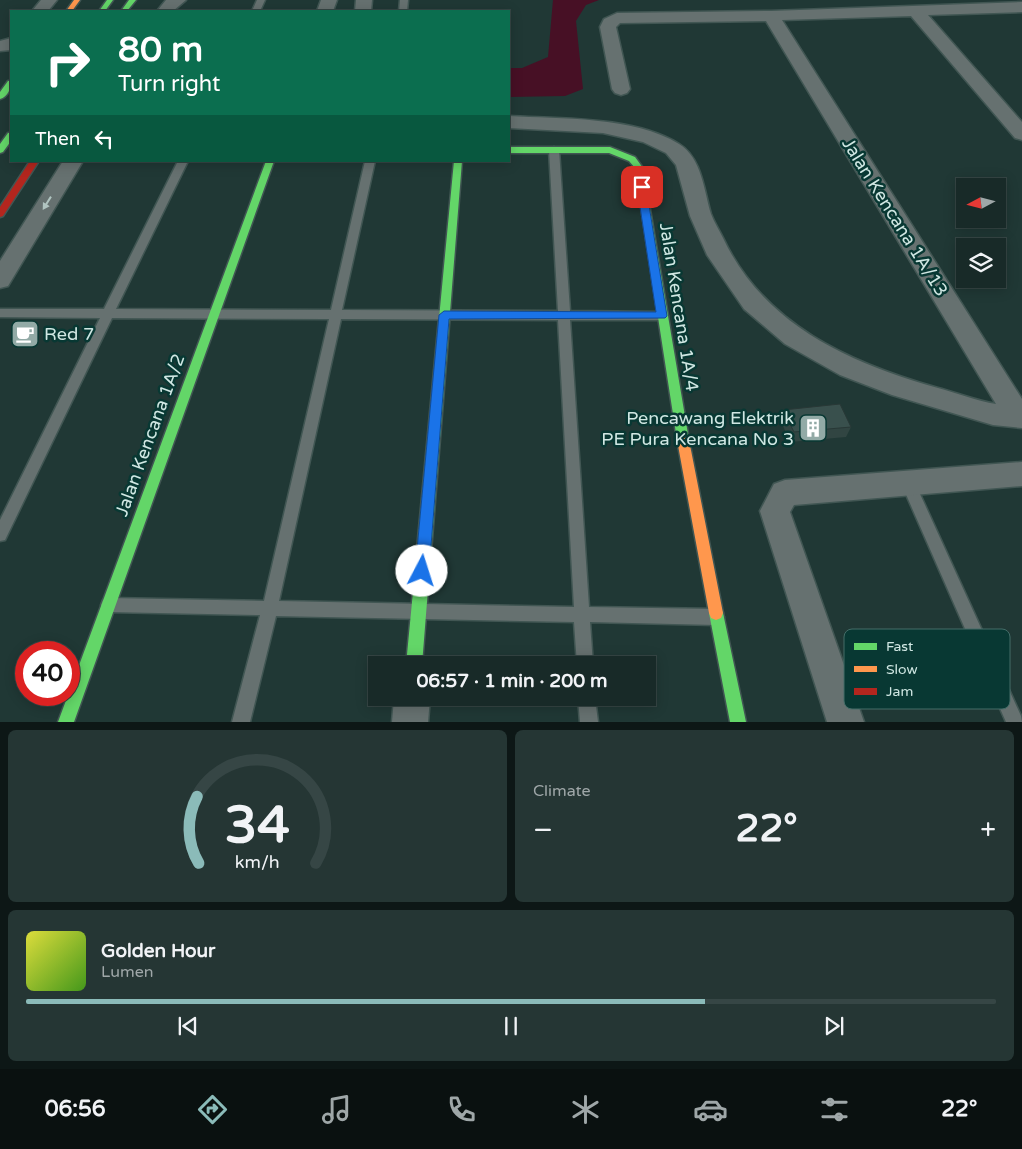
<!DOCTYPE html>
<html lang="en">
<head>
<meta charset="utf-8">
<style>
	:root { --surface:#182a28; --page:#253634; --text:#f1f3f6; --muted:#9fa7a8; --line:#364645; --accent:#8bbbb9 }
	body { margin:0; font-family:"Varela Round",sans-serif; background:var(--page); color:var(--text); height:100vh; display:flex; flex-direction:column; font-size:19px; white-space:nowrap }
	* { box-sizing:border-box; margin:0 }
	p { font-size:16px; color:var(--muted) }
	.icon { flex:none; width:28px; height:28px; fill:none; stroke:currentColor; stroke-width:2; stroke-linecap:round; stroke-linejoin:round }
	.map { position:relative; height:722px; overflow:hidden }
	.details { display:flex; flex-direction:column; gap:8px; padding:8px; background:#0d1716; flex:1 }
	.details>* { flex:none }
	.banner { position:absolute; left:10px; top:10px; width:500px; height:152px; border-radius:0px; box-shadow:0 2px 12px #0003,0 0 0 1px var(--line); background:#0b6e4f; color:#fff; overflow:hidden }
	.needle { width:32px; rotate:263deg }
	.tools { position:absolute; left:956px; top:178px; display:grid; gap:10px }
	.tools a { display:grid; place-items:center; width:50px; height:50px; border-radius:0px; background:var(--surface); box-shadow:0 2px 12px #0003,0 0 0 1px var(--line); font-size:25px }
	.speed { position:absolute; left:15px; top:641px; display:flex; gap:10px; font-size:25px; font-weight:700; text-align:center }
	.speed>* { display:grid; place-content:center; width:65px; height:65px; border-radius:50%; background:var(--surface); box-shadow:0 2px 12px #0003,0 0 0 1px var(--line); line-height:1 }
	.speed .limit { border:8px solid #d22; background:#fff; color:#111 }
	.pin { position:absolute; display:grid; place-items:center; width:42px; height:42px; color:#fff; margin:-21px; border-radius:10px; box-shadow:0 2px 8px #0006 }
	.me { position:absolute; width:55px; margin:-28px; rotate:5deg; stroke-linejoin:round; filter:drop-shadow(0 0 4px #0008) }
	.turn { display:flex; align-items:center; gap:18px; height:105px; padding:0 25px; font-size:22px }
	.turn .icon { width:65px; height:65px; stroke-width:2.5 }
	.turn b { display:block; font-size:35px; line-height:42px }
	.then { display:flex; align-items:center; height:48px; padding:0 25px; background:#0003; gap:10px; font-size:19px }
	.big { font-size:38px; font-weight:700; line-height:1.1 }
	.details .card { flex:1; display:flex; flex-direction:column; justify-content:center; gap:8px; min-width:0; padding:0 18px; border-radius:8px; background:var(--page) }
	.details .dial { align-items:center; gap:0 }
	.dial svg { height:130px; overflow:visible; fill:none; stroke:var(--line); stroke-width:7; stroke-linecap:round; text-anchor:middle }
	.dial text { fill:var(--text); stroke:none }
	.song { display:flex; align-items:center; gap:15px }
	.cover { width:60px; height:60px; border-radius:8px; background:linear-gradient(135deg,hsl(60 70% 55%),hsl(100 70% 35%)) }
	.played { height:5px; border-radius:2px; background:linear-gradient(90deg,var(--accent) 70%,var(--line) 70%) }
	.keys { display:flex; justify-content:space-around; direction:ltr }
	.heat { display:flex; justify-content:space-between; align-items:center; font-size:28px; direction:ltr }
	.details .tiles { flex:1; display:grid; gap:8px; grid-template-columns:1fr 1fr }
	.card:last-child { grid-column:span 2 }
	.trip { position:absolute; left:368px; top:656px; width:288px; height:50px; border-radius:0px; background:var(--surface); box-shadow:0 2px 12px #0003,0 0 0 1px var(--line); font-weight:700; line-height:50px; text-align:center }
	.tab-bar { display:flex; height:80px; justify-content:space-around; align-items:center; background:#0a1110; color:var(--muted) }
	.tab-bar .icon { width:35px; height:35px }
	.tab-bar .selected { color:var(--accent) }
	.tab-bar b { font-size:22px; color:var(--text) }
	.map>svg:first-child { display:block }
	.water { fill:#471025 }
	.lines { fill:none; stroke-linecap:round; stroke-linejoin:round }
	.lane-casing { stroke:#415653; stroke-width:3 }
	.street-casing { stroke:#415653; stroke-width:3 }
	.fast-casing { stroke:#415653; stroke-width:3 }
	.slow-casing { stroke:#415653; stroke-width:3 }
	.jam-casing { stroke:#415653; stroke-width:3 }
	.lane { fill:#667170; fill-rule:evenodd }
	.street { fill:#667170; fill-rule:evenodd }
	.fast { fill:#63d668; fill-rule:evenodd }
	.slow { fill:#ff974d; fill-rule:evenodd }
	.jam { fill:#b3261e; fill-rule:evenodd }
	.wall { fill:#314542 }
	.building { fill:#39504d; stroke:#283836 }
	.oneway { fill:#b0c4c0 }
	.route { fill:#1a73e8; stroke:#114b97 }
	.labels { text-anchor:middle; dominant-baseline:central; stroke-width:5; stroke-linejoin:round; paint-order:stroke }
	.street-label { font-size:18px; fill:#d0e7e3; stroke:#083833 }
	.poi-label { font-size:18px; fill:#d0e7e3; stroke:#083833; text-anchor:start }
	.key { fill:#083833; stroke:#446d68; stroke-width:1 }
	.key-label { font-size:14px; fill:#d0e7e3 }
</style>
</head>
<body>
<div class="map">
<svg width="1022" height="722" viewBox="0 0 1022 722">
	<rect width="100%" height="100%" fill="#203835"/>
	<path class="water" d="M553,0H599L586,5L576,21L583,89L565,96L509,97V68H522L548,57Z"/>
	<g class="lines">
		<defs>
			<path id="lane" d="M257,0H265L260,11H252Z
				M400,0H408L407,11H399Z
				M554,147L559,150L570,311L662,312L668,316L662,320H570L589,607L716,609L722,612L724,617L722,622L716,625L590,622L593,665H577L574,622L276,616L250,722H232L260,615L109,612L103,610L101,605L103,600L109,598L264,601L329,319L112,318L5,540L0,541V520L100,318L0,317V309H104L178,161H188L116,309L331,310L365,161H375L342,310L558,311L549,150ZM341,319L558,320L574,607L279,601Z
				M908,477L913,479L915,483L1021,716L1022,722H1006L901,483L903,479Z
				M578,698H595L598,722H580Z"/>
			<path id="street" d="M41,0H57L48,11H32Z
				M166,0H186L173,11H157Z
				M321,0H337L333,11H317Z
				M356,0H372L371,11H355Z
				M1022,2V12L928,15L1022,122V140L1015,138L911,16L782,20L1022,399V428L993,425L892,395L840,375L785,344L744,309L707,255L690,216L676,165L666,153L643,142L603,133L509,128V116C560,119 634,116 679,144C702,158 704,191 711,214C714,222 719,230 723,238C764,325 850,363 938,388C957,393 977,401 996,404L766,21L620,23L616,27L630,89L627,93L621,95L615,93L612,89L600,27L604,19L617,13L771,11Z
				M11,38V50L0,51V41Z
				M63,161H83L8,286L0,288V261Z
				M1022,462V486L794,505L790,512L864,722H827L760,511L774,484L785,480Z
				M394,698H430L428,722H392Z"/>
			<path id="fast" d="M107,0H113L105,11H99Z
				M129,0H136L127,11H121Z
				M8,81H11C11,88 8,97 0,99V92Z
				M8,133H11V141L3,152L0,153V144Z
				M509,147H610L635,157L643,168L689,440L687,443L683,445L679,443L677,440L635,168L629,161L609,153H509Z
				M266,161H274L74,722H58Z
				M454,161H462L422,665H406Z
				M716,606L721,608L723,613L746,722H730L709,613L711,608Z"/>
			<path id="slow" d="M74,0H80L72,11H66Z
				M683,435L687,437L689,440L723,613L721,618L716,620L711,618L709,613L677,440L679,437Z"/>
			<path id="jam" d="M30,161H39L3,216L0,217V207Z"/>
		</defs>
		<use href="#lane" class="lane-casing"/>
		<use href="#street" class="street-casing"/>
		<use href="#fast" class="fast-casing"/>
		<use href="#slow" class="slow-casing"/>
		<use href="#jam" class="jam-casing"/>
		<use href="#lane" class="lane"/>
		<use href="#street" class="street"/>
		<use href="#fast" class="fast"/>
		<use href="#slow" class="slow"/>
		<use href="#jam" class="jam"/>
	</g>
	<path class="wall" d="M783,410L851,427L846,437L790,442L780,419Z"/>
	<path class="building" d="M840,404L851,427L794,432L783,410Z"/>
	<defs><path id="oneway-solid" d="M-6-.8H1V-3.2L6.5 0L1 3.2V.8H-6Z" transform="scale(1.25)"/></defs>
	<use class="oneway" href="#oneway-solid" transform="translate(47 203) rotate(122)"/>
	<path class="route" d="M642,184L646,187L667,316L665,318L449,319L429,571L427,576L422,578L417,576L415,571L439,315L444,311L656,312L637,187Z"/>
	<defs>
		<symbol id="cafe-square" viewBox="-11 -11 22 22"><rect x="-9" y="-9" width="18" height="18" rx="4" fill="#92aaa6" stroke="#083833"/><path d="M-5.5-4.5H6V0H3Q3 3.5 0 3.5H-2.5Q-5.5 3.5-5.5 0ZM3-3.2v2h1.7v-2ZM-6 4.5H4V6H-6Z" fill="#fff"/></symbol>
		<symbol id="building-square" viewBox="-11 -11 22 22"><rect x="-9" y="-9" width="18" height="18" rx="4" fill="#92aaa6" stroke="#083833"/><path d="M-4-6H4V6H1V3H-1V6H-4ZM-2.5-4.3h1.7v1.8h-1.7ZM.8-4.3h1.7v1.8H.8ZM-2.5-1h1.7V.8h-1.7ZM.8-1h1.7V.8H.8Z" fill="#fff"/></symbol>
	</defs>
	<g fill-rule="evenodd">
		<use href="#cafe-square" x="9" y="318" width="32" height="32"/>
		<use href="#building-square" x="797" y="412" width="32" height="32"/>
	</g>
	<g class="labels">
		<g class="street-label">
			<text transform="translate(895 217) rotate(58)">Jalan Kencana 1A/13</text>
			<text transform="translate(679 307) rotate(81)">Jalan Kencana 1A/4</text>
			<text transform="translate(150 435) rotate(-70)">Jalan Kencana 1A/2</text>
		</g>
		<g class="poi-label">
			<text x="44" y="334">Red 7</text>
			<text x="794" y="418" text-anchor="end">Pencawang Elektrik<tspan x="794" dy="21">PE Pura Kencana No 3</tspan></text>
		</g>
	</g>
	<rect x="844" y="629" width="166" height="80" rx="8" class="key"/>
	<rect x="854" y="643" width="23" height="7" fill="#63d668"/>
	<rect x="854" y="666" width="23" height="6" fill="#ff974d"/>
	<rect x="854" y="688" width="23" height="7" fill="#b3261e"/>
	<g class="key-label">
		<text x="886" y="651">Fast</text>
		<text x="886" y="674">Slow</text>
		<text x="886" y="696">Jam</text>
	</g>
</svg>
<div class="tools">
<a><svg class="needle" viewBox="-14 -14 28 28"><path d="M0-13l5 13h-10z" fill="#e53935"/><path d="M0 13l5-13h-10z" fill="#9fa7a8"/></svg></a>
<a><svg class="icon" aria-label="layers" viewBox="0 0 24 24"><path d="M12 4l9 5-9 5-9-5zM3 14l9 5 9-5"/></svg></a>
</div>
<div class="speed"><div class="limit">40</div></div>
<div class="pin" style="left:642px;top:187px;background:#d93025"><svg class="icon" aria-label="arrive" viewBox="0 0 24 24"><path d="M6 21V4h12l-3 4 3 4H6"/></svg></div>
<svg class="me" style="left:422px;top:571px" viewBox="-20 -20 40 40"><circle r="19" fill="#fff"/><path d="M0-13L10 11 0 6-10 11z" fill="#1a73e8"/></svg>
<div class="trip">06:57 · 1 min · 200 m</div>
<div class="banner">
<div class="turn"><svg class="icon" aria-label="right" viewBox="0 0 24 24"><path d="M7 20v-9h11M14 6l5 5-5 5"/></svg><div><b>80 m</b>Turn right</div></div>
<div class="then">Then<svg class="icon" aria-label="left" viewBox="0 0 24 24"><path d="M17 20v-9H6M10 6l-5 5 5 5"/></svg></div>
</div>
</div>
<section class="details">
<div class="tiles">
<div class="card dial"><svg viewBox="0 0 100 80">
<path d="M14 69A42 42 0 1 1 86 69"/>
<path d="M14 69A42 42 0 0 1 13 28" stroke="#8bbbb9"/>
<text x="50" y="56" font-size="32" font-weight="700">34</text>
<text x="50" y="72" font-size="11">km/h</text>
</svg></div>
<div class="card"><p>Climate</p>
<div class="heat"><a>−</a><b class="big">22°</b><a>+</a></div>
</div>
<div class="card">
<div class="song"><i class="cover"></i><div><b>Golden Hour</b><p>Lumen</p></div></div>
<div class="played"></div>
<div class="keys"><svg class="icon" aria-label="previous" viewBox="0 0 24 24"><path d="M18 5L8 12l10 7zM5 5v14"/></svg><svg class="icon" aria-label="pause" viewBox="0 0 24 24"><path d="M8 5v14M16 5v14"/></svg><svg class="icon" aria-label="next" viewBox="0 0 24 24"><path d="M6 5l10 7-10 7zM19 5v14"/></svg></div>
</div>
</div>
</section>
<nav class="tab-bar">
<b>06:56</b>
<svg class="icon selected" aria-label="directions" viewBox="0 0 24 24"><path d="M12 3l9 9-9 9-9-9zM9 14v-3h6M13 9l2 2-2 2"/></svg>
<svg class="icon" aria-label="music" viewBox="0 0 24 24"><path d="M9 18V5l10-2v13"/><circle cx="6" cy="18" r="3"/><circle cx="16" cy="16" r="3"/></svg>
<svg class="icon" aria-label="phone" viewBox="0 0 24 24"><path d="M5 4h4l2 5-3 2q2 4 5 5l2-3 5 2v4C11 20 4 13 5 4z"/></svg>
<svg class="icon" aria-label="climate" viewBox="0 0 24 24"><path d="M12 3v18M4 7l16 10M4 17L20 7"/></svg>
<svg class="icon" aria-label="car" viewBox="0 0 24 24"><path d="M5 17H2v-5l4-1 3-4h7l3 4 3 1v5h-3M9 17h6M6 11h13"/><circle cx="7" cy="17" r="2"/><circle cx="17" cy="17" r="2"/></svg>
<svg class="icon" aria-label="filters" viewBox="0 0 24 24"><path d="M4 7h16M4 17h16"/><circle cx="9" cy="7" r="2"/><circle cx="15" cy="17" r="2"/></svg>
<b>22°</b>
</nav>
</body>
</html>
